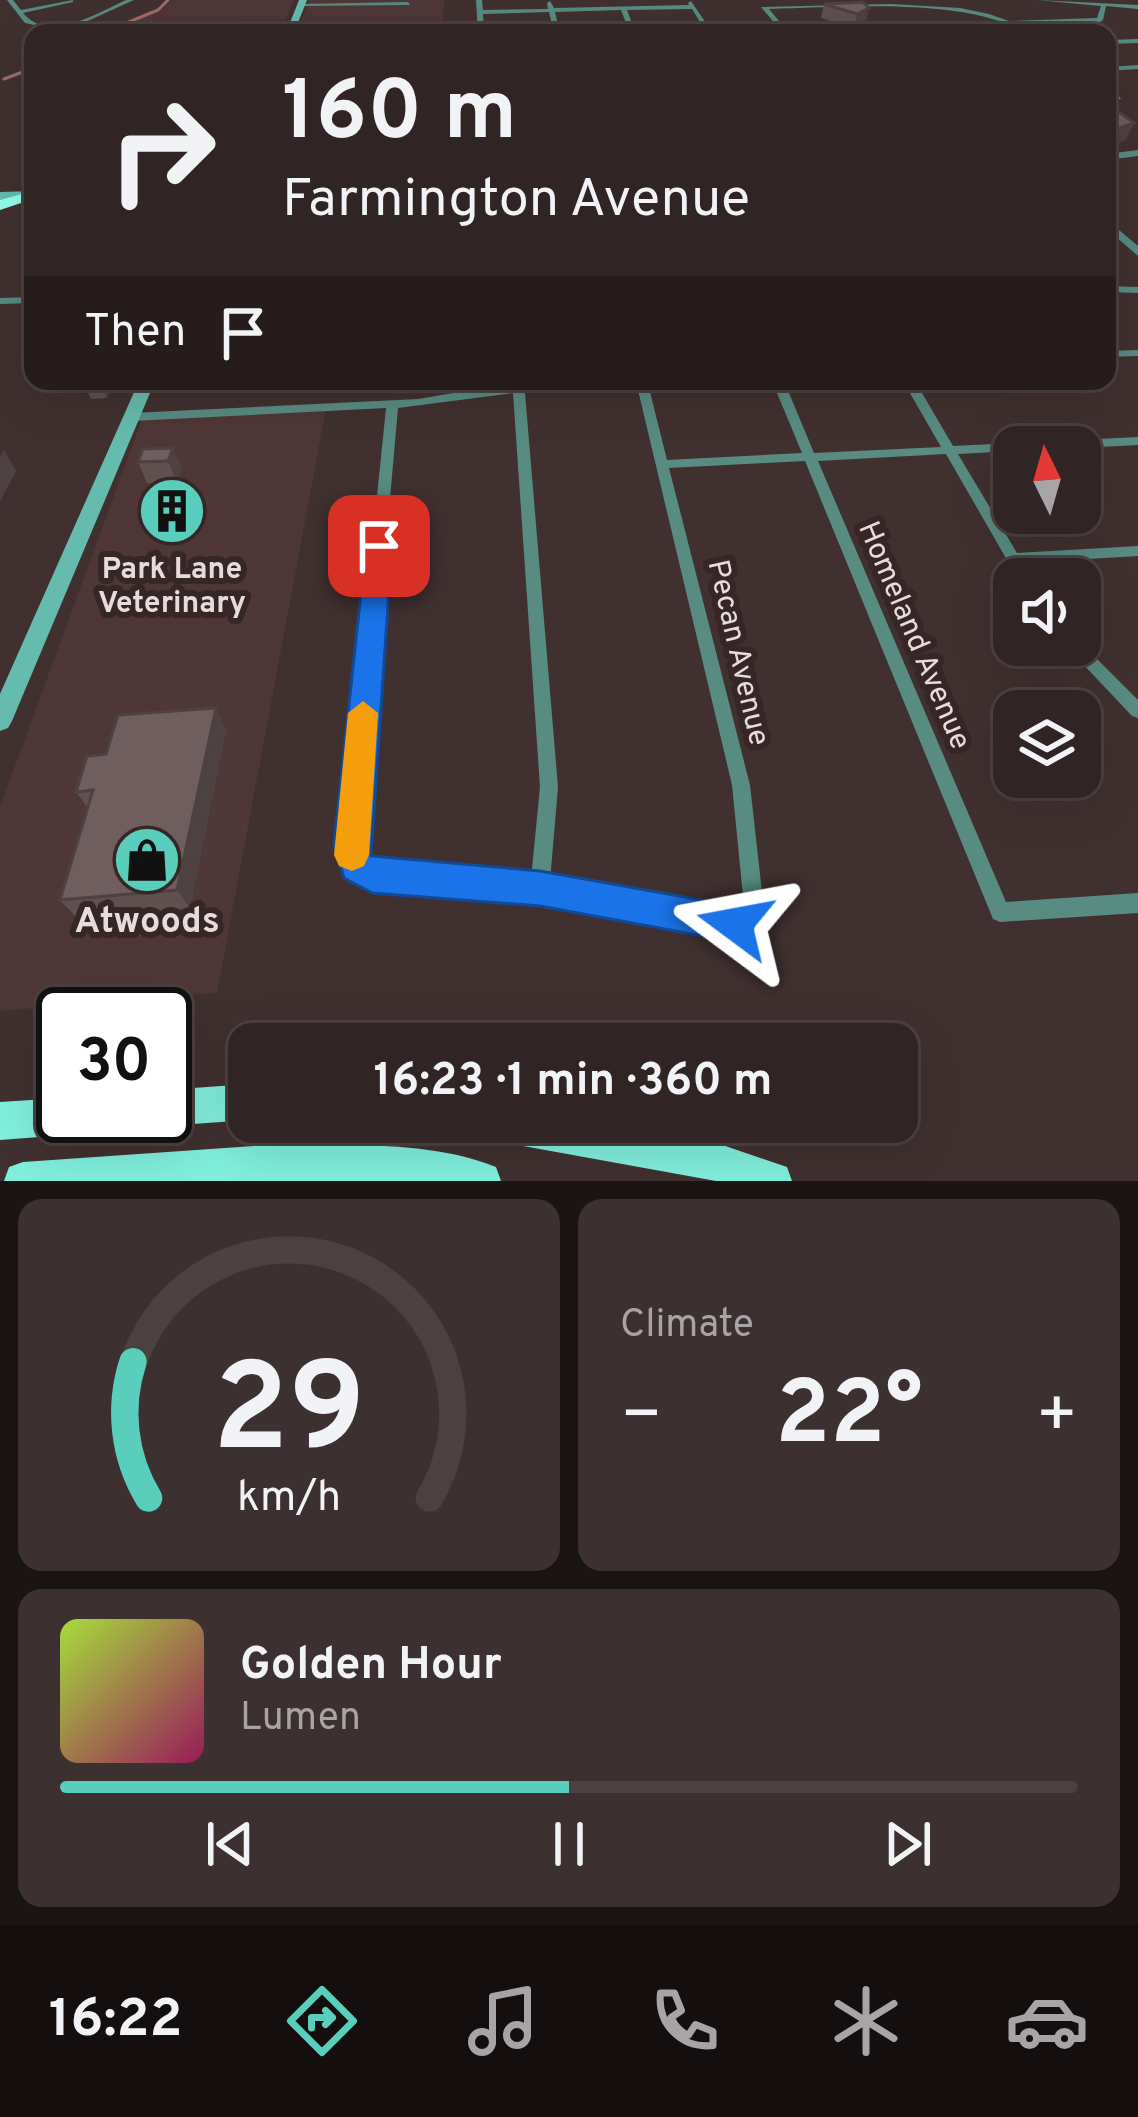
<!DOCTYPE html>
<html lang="en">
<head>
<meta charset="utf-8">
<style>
	:root { --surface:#312424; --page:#3d3031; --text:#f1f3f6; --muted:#a8a4a6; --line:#4c4141; --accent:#5acebd }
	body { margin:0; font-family:Overpass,sans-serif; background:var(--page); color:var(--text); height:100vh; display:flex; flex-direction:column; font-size:45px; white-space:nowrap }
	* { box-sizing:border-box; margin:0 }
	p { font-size:39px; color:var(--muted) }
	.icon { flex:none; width:66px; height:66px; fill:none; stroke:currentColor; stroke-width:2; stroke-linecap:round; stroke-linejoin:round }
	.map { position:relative; height:1181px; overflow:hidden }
	.side { display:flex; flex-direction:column; gap:18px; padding:18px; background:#1b1414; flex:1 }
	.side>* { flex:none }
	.guide { position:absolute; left:24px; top:24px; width:1092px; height:366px; border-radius:24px; box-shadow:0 12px 48px #0002,0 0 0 3px var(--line); background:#312424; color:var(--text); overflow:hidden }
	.needle { width:78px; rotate:355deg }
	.fabs { position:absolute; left:993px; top:426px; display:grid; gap:24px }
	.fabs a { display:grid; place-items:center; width:108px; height:108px; border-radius:24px; background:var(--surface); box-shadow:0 12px 48px #0002,0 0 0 3px var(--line); font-size:60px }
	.speed { position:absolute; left:36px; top:987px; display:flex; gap:24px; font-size:60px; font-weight:700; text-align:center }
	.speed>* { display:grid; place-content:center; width:156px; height:156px; border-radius:50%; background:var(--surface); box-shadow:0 12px 48px #0002,0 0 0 3px var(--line); line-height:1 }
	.speed .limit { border:6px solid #111; border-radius:18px; background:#fff; color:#111 }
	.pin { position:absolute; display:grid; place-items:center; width:102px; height:102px; color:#fff; margin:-51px; border-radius:24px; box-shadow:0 6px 18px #0006 }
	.me { position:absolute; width:132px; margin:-66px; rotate:283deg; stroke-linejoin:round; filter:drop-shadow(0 0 9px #0008) }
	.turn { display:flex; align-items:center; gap:42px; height:252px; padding:0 60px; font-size:54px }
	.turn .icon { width:156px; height:156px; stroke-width:2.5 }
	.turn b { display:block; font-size:84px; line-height:102px }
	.then { display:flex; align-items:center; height:114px; padding:0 60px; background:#0003; gap:24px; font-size:45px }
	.big { font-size:90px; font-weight:700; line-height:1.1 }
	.side .card { flex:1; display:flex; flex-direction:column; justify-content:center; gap:18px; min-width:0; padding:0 42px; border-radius:24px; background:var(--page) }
	.side .dial { align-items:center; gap:0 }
	.dial svg { height:312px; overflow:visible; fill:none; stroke:var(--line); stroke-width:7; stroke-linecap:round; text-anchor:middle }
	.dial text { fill:var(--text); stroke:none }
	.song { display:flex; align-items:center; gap:36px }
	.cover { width:144px; height:144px; border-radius:18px; background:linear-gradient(135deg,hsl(80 70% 55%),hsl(330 70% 35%)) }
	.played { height:12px; border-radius:6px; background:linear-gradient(90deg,var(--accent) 50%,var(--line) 50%) }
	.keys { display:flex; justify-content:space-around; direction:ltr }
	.heat { display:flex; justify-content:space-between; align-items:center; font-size:66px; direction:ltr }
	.side .tiles { flex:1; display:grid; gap:18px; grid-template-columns:1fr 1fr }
	.card:last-child { grid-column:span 2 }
	.trip { position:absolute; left:228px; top:1023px; width:690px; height:120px; border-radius:24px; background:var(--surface); box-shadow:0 12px 48px #0002,0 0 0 3px var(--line); font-weight:700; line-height:120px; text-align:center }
	.tabs { display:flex; height:192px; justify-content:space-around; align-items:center; background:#140e0e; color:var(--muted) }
	.tabs .icon { width:84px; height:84px }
	.tabs .selected { color:var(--accent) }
	.tabs b { font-size:54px; color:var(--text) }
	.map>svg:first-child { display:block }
	.built { fill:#4f3637 }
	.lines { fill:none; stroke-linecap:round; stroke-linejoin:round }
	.stream { stroke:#9f6b6c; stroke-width:3 }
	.minor { fill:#588b82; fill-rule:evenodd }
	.tertiary { fill:#588b82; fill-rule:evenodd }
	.secondary { fill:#65bbae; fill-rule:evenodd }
	.trunk { fill:#81efde; fill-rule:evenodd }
	.motorway { fill:#94fdec; fill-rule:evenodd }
	.wall { fill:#605050 }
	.shaded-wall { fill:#4e4141 }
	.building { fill:#705d5d; stroke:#4e4141; stroke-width:3 }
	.route { fill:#1a73e8; stroke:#114b97; stroke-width:3 }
	.slow { fill:#f59e0b }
	.labels { text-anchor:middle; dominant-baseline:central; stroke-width:12; stroke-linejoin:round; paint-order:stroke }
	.poi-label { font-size:30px; font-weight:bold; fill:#e7dcdc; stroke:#372626 }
	.street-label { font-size:30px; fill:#e7dcdc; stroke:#372626 }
	.near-poi-label { font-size:36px; font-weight:bold; fill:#e7dcdc; stroke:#372626 }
</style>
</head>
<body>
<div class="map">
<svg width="1138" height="1181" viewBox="0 0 1138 1181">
	<rect width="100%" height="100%" fill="#413030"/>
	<path class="built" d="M172,0H294L286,20L133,23Z
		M309,0H444L443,23L368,25L366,33H296Z
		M326,409L217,993L0,1011V807L142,419Z"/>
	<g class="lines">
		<path class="stream" d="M102,33L158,10L168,0
			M4,79L33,68"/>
		<path class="minor" d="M7,0H13L21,10L73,0V2L23,13C49,44 97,13 126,0H134L61,33H53L57,30L25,23Z
			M476,0H482L483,10L548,9L547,3L550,1L554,8L689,5L688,3L691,1L710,29L705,30L692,9L627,10L635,31L632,33L629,31L621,10L555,12L560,33H554L549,12L483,14L484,33H478Z
			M1037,0L1138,5V9L1106,6L1103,20L1100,22L893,28L891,25L999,21C937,0 835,7 769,9L789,33H783L761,7L891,4L960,8L989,14L1009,21L1097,18L1101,6Z
			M408,2L410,5L298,6L301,4Z
			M1138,39V43L1107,44V40Z
			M33,48V59L30,57V50Z
			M1138,65V69L1107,71V67Z
			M1118,95L1121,99L1107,102V98Z
			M1107,286L1138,287V293L1107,292Z
			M33,297V303L0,304V298Z
			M1138,350V356L1107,357V351Z
			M629,381L649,388L667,460L802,453L772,381H784L814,453L941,447L903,381H915L953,446L1138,437V445L1080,448L1014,447V451L958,454L1017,553L1138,546V556L1023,563L1032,579H1018L946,454L818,461L1006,902L1138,893V913L1000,922L993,919L805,461L669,468L750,785L766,928L763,935L756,938L540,898L372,885L350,872L343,828L386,408L132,421L126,417L132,413L418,399L489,387ZM627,388L638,390L732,785L745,916L550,881L558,787L525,393ZM513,393L540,787L531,879L375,867L366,861L361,828L398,408Z
			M1080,642L1138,700V718L1132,716L1065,645H1080Z"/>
		<path class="tertiary" d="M1138,150V156L1107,160V154Z
			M1107,220L1138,246V256L1107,229Z"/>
		<path class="secondary" d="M299,0H307L294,33H286Z
			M33,191V199L0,200V192Z
			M139,381H155L12,721L8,728L0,731V694Z"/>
		<path class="trunk" d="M249,1084V1120L165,1126L150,1116H165V1090Z
			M63,1098V1116H85L79,1129L66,1135L0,1140V1102Z
			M476,1122H608L699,1137L787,1167L792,1181H716L495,1141L482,1135Z
			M254,1146C327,1145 428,1139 496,1167L501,1181H4L9,1167L23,1162Z"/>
		<path class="motorway" d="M33,191V199L0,210V200Z"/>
	</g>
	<path class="wall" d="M863,2L866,23L854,29L821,18L824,4Z
		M1107,103L1126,140L1110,147L1107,146Z
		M89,381L111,389L107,398L91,399L86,388Z
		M173,448L181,469L177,482L147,483L138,462Z
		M226,729L190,908L77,918L60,900L88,808L76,792L106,754Z"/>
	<path class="shaded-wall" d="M869,8L866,23L854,29L857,14Z
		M1134,123L1126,140L1110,147L1117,129Z
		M105,381H107L111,389L107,398L102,387Z
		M173,448L181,469L177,482L168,461Z
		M4,450L16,471L0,502V457Z
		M216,708L226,729L190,908L177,890Z"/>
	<path class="building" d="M863,2L869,8L857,14L824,4Z
		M1107,103L1134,123L1117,129L1107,128Z
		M89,381H105L102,387L86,388Z
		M173,448L168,461L138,462L143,449Z
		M216,708L177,890L60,900L93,790L76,792L87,756L106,754L118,715Z"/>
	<path class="route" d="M379,537L392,546L371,856L540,871L735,906L748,911L753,924L748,936L735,942L540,906L372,893L344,878L334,844L366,546Z"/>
	<path class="slow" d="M363,701L378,713L369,855L364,866L352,871L339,866L334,855L348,713Z"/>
	<defs>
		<symbol id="building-disc" viewBox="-11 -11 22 22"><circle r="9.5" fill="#5acebd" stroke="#372626"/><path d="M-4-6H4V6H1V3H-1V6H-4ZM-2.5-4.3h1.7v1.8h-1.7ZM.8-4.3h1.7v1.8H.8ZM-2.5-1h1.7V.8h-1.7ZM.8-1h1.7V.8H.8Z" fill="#111"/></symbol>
		<symbol id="shop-disc" viewBox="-11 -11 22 22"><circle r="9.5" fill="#5acebd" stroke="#372626"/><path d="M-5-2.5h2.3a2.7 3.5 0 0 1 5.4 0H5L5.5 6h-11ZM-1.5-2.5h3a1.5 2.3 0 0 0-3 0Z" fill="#111"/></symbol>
	</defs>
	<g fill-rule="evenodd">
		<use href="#building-disc" x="134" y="473" width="76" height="76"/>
		<use href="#shop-disc" x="109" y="822" width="76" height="76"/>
	</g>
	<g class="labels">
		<g class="poi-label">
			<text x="172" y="570">Park Lane<tspan x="172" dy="34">Veterinary</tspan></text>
		</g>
		<g class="street-label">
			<text transform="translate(913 636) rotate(67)">Homeland Avenue</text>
			<text transform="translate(737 653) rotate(77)">Pecan Avenue</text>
		</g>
		<g class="near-poi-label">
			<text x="147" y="923">Atwoods</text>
		</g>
	</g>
</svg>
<div class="fabs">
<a><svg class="needle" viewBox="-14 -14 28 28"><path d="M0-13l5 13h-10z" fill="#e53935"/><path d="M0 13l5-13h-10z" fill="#a8a4a6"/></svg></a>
<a><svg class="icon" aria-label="sound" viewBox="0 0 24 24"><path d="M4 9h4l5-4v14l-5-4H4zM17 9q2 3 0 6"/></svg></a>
<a><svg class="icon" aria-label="layers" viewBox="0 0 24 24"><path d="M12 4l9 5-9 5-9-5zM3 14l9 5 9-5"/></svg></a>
</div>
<div class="speed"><div class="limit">30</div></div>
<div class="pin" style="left:379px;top:546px;background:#d93025"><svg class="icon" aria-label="arrive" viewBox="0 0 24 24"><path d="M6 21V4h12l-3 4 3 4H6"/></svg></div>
<svg class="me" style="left:735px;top:924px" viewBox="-20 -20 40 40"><path d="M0-17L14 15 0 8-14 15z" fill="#1a73e8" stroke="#fff" stroke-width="4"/></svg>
<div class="trip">16:23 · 1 min · 360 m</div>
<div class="guide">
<div class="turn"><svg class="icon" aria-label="right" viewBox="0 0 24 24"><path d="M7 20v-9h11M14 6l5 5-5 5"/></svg><div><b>160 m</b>Farmington Avenue</div></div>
<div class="then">Then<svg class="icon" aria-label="arrive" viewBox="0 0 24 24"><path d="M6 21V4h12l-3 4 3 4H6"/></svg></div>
</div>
</div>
<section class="side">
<div class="tiles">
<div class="card dial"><svg viewBox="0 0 100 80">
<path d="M14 69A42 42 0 1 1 86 69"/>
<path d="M14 69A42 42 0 0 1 10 34" stroke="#5acebd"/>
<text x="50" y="56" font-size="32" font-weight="700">29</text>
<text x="50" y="72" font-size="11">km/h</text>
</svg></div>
<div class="card"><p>Climate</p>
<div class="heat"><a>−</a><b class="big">22°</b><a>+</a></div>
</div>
<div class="card">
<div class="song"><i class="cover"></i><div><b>Golden Hour</b><p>Lumen</p></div></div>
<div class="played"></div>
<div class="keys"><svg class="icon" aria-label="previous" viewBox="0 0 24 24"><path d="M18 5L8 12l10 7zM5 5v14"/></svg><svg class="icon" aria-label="pause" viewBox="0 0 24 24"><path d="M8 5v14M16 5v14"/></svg><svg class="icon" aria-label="next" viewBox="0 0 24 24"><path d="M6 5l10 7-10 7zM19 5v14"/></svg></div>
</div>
</div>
</section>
<nav class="tabs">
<b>16:22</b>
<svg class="icon selected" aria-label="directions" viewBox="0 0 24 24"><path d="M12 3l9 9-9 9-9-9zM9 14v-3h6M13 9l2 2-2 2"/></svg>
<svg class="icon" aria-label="music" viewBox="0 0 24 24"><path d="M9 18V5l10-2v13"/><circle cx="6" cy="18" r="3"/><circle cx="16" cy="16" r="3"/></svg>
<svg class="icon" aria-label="phone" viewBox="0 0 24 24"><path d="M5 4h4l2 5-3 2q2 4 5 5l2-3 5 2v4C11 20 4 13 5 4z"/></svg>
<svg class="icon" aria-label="climate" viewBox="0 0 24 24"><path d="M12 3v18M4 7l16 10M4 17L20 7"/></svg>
<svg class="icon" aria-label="car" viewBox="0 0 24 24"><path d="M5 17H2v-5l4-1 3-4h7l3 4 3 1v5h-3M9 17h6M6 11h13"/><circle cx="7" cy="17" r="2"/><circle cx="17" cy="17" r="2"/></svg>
</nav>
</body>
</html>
